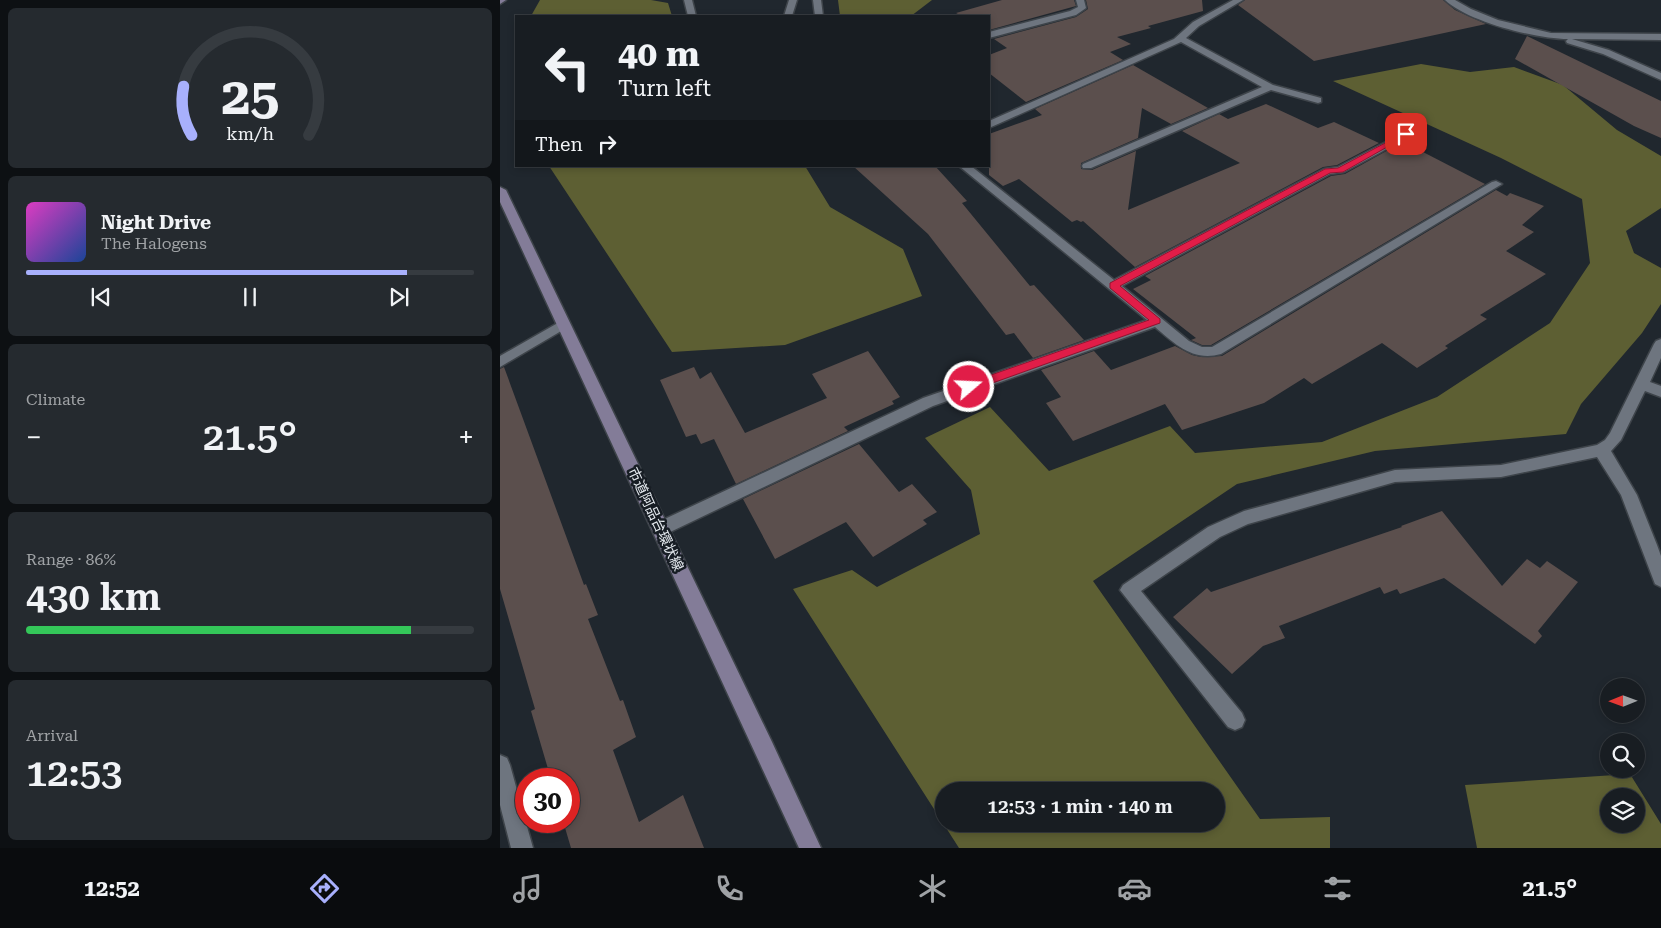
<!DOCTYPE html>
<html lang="en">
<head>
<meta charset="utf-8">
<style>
	:root { --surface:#181d22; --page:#252a2f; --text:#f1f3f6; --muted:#9fa2a5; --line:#363b40; --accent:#a8b0fc }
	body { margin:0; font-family:"Roboto Serif","Noto Sans JP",serif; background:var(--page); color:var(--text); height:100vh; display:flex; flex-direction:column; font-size:19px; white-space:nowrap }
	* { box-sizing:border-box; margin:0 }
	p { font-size:16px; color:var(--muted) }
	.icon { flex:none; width:28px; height:28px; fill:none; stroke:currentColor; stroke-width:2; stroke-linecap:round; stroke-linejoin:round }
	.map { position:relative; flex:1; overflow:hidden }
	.drawer { display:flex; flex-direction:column; gap:8px; padding:8px; background:#0d1013; width:500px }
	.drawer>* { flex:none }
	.top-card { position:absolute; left:15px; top:15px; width:475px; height:152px; border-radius:0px; box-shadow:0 2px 8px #0003,0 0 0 1px var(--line); background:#181d22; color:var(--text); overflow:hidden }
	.needle { width:32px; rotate:269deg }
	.controls { position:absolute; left:1100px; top:678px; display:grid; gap:10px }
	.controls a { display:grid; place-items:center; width:45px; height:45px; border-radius:50%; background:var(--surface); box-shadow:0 2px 8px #0003,0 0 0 1px var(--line); font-size:25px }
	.speed { position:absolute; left:15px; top:768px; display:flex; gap:10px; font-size:25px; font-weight:700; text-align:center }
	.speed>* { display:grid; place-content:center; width:65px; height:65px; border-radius:50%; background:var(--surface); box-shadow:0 2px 8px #0003,0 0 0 1px var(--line); line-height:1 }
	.speed .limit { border:8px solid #d22; background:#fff; color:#111 }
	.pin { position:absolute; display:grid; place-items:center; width:42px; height:42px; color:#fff; margin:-21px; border-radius:10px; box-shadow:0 2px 8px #0006 }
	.me { position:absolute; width:55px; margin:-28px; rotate:71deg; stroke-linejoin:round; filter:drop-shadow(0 0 4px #0008) }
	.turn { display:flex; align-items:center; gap:18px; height:105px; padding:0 20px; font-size:22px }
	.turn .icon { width:65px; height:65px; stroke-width:2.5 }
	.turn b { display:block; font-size:35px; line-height:42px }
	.then { display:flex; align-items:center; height:48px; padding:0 20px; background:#0003; gap:10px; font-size:19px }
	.big { font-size:38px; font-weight:600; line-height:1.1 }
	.drawer .tile { flex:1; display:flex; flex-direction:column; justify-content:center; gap:8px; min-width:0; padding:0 18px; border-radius:8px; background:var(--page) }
	.drawer .dial { align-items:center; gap:0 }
	.dial svg { height:130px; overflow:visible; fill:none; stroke:var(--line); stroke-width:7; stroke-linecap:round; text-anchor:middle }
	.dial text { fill:var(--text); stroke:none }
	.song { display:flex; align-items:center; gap:15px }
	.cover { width:60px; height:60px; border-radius:8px; background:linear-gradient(135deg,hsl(310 70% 55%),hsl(220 70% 35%)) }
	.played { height:5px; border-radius:2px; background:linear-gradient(90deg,var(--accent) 85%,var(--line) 85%) }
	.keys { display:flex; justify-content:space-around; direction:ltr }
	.heat { display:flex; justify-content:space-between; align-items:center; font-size:28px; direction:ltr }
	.charge { height:8px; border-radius:4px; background:linear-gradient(90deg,#34c759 86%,var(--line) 0) }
	.trip { position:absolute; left:435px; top:782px; width:290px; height:50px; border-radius:25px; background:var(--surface); box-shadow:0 2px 8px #0003,0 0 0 1px var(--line); font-weight:600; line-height:50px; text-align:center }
	.tabs { display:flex; height:80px; justify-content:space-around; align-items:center; background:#0a0c0e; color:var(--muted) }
	.tabs .icon { width:35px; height:35px }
	.tabs .selected { color:var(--accent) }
	.tabs b { font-size:22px; color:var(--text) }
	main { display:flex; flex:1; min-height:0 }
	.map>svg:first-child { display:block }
	.forest { fill:#5d5f33; fill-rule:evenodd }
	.building { fill:#5b4f4d }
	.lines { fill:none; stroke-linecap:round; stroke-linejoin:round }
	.street-casing { stroke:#3e444a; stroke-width:3 }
	.secondary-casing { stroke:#3e444a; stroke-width:3 }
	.street { fill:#6e757f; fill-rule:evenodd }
	.secondary { fill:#837c98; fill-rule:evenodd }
	.route { fill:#e11d48; stroke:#92132f }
	.labels { text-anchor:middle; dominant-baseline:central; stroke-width:5; stroke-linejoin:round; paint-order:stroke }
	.street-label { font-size:14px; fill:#e6ebf0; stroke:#171d24 }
</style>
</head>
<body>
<main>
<section class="drawer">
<div class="tile dial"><svg viewBox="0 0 100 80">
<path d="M14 69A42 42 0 1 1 86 69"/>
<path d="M14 69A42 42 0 0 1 9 39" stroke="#a8b0fc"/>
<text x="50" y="56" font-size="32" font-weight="700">25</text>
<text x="50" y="72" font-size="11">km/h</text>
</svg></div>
<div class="tile">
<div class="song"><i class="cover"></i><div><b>Night Drive</b><p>The Halogens</p></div></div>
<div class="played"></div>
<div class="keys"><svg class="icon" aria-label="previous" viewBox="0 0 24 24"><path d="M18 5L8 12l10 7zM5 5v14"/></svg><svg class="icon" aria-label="pause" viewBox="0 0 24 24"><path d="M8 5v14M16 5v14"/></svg><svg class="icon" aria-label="next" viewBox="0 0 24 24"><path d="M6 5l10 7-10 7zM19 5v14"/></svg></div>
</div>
<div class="tile"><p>Climate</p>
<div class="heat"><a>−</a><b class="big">21.5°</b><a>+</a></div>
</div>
<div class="tile"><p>Range · 86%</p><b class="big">430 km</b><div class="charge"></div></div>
<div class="tile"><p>Arrival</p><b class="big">12:53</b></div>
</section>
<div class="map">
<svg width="1161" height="848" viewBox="0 0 1161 848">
	<rect width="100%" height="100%" fill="#20272e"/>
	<path class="forest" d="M40,0H151L168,3L172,16H31Z
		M338,0H432L411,16H340Z
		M921,64L970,72L1014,67L1063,85L1117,130L1161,156V208L1126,231L1134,253L1161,268V304L1142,333L1081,404L1066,434L875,451L737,484L593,581L760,819L830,817V848H459L293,589L352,570L377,587L480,534L471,490L425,438L490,407L549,471L670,426L695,453L822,442L937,397L1050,323L1090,263L1082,199L1001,158L833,81ZM444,791H716V824H444Z
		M49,166H305L330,207L403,249L422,296L285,345L172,352Z
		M1130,774L1161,824V848H977L965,785ZM1136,796V824H1109V796Z"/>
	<path class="building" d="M502,0H574L576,6L489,30V16H462L456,13Z
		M586,0H702L703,11L648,26L651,28L617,37L631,44L610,52L623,60L526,102L489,73V55L507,48L494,39L576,17L588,9Z
		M745,0H943L955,10L986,24L814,61L738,5Z
		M1027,36L1161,101V138L1134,126L1015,59Z
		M633,65L708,108L671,124L642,108L638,138L581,163V169L592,170L636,151L628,210L740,163L682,131L719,114L728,119L766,104L818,128L834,122L879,143L837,165L823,167L635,267L583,221L581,222L577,220L572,222L519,179L503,186L489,175V134L542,115L535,109Z
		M890,149L901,155L911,150L919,154L923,152L985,184L711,345H702L691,340L696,338L633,289L651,280L645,276L831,176L845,174Z
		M353,166H435L467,201L462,203L530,286L534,285L584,340L533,358L514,333L506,335L428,234Z
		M996,190L1007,196L1010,193L1044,206L1022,225L1034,232L1006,251L1046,274L980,315L987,319L945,346L948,348L917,368L882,343L812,384L804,378L764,403L682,430L665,404L573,441L546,403L561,397L541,370L594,351L611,370L675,346L692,355L701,357L722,356Z
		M368,351L400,397L392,401L394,404L344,427L348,431L236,484L214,439L201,444L196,434L186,437L160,380L194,367L200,379L211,372L245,433L327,398L312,374Z
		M4,367L84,585L86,584L98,615L88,619L120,701L123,700L136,737L113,750L139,822L183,795L204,848H71L63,821H69V779H51L31,711L35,709L0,589V369Z
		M359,444L399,492L412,484L437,512L423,520L427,524L373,557L346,522L275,559L243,499Z
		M942,511L1002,586L1027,559L1040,568L1047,561L1078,582L1038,631L1042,636L1035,644L944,578L900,594L897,589L884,594L880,587L779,626L785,638L763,646L732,674L673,617L707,588L711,592L902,527L901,526Z"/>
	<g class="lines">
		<defs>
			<path id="street" d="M184,0H192L196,16H188Z
				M289,0H297L292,16H284Z
				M313,0H321L323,16H315Z
				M576,0H584L586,8L576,15L489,38V32L570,11L578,7Z
				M733,0H743L699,26L686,38L773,85L821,98V102L818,103L771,90L591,168H583L582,166L583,164L762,87L681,42L489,128V121L674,39L693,22Z
				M945,0H955L971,9L998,20L1051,33L1161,34V40L1072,39L1109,50L1161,73V80L1103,54L1067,43L1066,41L1068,39C1037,39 968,22 945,0Z
				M907,131L911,132L912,134L911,136L844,172L830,174L622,286L689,341L702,347H712L992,182L996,181L1002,184L721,354C693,362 675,344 655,327L433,406L166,534L160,536L154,534L152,529L154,524L423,398L647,320L459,166H471L614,280L824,169L838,167Z
				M63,320L68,321L70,324L68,327L0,367V356Z
				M1161,339V358L1150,382L1161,386V397L1145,391L1121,440L1111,451L1137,495L1157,545L1161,556V587L1155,584L1121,495L1097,457L1001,477L895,482L748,524L720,537L641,591L742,713L745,720L742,727L735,730L728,727L620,590L623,585L708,527L744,511L895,470L1001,465L1097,445L1105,440L1110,433L1154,344L1156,341Z
				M0,755L7,758L10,765L33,848H11L0,805Z"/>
			<path id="secondary" d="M0,0H6L0,4Z
				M0,187L6,190L272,742L321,848H299L0,202Z"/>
		</defs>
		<use href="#street" class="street-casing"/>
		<use href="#secondary" class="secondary-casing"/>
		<use href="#street" class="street"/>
		<use href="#secondary" class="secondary"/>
	</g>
	<path class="route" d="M904,133L910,134L843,172L830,173L620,286L660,319V323L473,390H465L463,387L465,384L649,320L610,288V283L825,169L838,168Z"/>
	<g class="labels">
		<g class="street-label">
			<text transform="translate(156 519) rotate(65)">市道阿品台環状線</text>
		</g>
	</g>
</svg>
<div class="controls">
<a><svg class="needle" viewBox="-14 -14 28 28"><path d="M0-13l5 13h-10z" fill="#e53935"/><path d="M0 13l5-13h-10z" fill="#9fa2a5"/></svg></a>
<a><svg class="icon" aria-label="search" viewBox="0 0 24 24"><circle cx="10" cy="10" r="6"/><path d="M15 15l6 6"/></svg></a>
<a><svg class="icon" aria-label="layers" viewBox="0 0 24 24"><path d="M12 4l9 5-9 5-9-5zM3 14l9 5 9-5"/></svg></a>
</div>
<div class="speed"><div class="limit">30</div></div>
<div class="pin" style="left:906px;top:134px;background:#d93025"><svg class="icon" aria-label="arrive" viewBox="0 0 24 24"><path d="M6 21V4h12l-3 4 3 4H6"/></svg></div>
<svg class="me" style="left:469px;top:387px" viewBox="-20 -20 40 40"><circle r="17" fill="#e11d48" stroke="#fff" stroke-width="3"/><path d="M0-11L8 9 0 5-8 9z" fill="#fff"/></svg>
<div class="trip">12:53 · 1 min · 140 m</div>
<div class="top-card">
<div class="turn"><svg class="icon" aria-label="left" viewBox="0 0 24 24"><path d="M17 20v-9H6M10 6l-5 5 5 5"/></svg><div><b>40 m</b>Turn left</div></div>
<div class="then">Then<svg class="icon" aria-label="right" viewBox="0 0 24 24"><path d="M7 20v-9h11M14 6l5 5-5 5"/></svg></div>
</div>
</div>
</main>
<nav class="tabs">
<b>12:52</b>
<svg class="icon selected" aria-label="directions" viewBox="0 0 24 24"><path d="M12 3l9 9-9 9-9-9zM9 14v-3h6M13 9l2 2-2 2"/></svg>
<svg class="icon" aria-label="music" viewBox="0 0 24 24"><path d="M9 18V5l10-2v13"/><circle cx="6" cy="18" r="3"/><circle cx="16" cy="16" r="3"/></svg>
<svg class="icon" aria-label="phone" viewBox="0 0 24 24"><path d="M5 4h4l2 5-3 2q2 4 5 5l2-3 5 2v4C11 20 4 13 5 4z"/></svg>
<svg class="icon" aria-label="climate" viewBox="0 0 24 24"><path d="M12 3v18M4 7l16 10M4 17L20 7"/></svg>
<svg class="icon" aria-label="car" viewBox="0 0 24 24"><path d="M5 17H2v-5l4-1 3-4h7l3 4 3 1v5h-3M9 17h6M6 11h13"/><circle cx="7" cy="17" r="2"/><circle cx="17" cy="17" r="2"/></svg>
<svg class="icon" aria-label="filters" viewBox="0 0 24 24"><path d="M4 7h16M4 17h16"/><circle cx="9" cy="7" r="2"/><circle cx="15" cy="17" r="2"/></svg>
<b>21.5°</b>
</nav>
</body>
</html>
